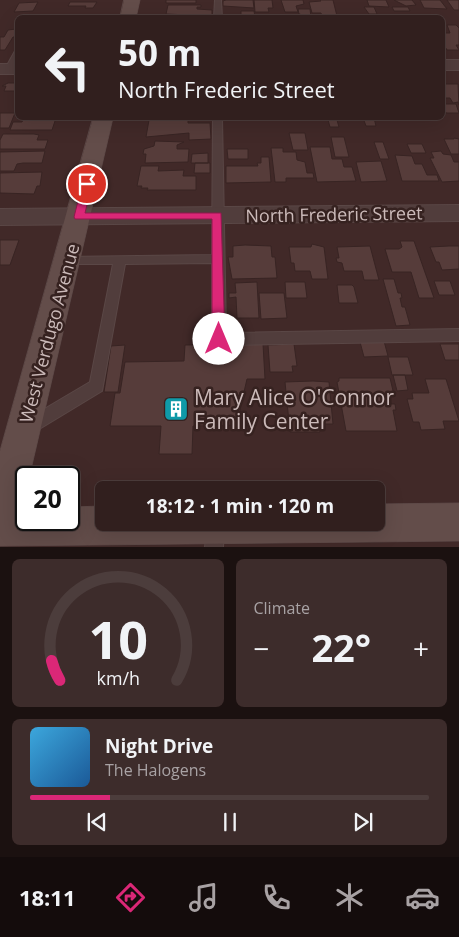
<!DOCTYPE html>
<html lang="en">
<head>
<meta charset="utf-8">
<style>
	:root { --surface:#311f1e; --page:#3d2c2b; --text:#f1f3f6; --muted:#a8a2a4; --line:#4c3d3c; --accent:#db2777 }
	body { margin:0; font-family:"Open Sans",sans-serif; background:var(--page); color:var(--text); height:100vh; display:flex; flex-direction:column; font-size:19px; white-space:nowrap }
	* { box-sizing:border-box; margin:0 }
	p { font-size:16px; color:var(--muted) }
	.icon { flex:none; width:28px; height:28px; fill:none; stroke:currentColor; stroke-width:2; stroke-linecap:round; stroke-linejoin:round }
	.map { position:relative; height:547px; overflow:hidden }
	.panel { display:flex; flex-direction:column; gap:12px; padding:12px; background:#1b1110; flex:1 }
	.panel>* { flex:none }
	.top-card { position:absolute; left:15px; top:15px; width:430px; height:105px; border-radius:8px; box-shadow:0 5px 20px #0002,0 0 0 1px var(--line); background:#311f1e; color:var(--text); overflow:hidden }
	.speed { position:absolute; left:15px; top:466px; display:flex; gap:10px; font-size:25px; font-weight:700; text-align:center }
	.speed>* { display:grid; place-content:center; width:65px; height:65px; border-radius:50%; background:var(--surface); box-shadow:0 5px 20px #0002,0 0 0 1px var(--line); line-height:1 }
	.speed .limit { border:2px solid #111; border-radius:8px; background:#fff; color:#111 }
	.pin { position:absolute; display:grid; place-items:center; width:42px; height:42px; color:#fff; margin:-21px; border:2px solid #fff; border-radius:50%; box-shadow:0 1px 5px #0007 }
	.me { position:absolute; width:55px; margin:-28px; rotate:0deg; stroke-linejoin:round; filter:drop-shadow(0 0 4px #0008) }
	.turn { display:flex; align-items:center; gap:18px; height:105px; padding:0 20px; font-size:22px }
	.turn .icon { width:65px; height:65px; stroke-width:2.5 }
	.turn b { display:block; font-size:35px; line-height:42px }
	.big { font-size:38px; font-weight:700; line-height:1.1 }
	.panel .tile { flex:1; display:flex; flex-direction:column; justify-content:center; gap:8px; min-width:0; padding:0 18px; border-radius:8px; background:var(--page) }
	.panel .dial { align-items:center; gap:0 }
	.dial svg { height:130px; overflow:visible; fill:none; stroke:var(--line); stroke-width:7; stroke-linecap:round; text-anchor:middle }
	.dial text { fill:var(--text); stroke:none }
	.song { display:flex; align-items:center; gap:15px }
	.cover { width:60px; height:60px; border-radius:8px; background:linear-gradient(135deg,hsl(200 70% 55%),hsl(210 70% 35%)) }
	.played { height:5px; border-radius:2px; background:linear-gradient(90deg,var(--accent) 20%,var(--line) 20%) }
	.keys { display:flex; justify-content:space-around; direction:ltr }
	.heat { display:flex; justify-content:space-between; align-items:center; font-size:28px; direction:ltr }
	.panel .tiles { flex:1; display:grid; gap:12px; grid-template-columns:1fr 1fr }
	.tile:last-child { grid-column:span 2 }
	.trip { position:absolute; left:95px; top:481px; width:290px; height:50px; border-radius:8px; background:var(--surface); box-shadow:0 5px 20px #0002,0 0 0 1px var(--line); font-weight:700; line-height:50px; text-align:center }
	.tabs { display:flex; height:80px; justify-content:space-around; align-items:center; background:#140c0c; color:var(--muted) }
	.tabs .icon { width:35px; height:35px }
	.tabs .selected { color:var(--accent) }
	.tabs b { font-size:22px; color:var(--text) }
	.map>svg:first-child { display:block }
	.building { fill:#563c3a; stroke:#382423 }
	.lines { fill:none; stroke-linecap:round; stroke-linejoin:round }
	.service-casing { stroke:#5a4746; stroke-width:2 }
	.minor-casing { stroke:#5a4746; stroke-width:2 }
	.secondary-casing { stroke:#5a4746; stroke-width:1 }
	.service { fill:#513d3c; fill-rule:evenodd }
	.minor { fill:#513d3c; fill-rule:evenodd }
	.secondary { fill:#634d4a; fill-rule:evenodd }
	.route { fill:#db2777; stroke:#8e194d }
	.labels { text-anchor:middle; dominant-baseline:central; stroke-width:5; stroke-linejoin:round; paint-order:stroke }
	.street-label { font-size:18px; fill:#cbbab9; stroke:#362220 }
	.near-poi-label { font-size:21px; fill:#cbbab9; stroke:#362220; text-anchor:start }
</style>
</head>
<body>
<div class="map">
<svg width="459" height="547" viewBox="0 0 459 547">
	<rect width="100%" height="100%" fill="#412928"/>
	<path class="building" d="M166,0H196V3H166Z
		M226,0H253L254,8L223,6V1Z
		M254,0H272L273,8H268L269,12H255Z
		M281,0H303L304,4L296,6L298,12H285Z
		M320,0H333L337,16H322L321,13H312L309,2L321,1Z
		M367,0H386L389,7L369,6Z
		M394,0H412L416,5L406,6Z
		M420,0H440L447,9L424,8Z
		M447,0H459V10H454Z
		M38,2L33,11L14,12L19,3Z
		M70,2H97L93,8H85L86,6H68Z
		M168,5H201V7H197V9L212,10V16L166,14Z
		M364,7H374L377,14H369Z
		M392,7H408L410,11H394Z
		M298,9H310L311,17L299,14Z
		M241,11H254L255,17H241Z
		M447,25H456L459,28V45H456L459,50H447L442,42V33H450Z
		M16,29H18V34L16,37H13L5,50H0V37H4L8,30Z
		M8,83H18V91H4L6,86H2Z
		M442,84H458L459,105L458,102L453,103L450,98H445L442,92Z
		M442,104H456L459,113H446Z
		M0,113H15L9,128H0Z
		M24,118H52L55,121L52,130H10L13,122H22Z
		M363,118H374L376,126H366Z
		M149,120H188V123H210L211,139L189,140V133L146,137Z
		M328,120H337L339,127H330Z
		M289,133H305L308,150H293Z
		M3,134H34L39,135L37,140H48L45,149H0V140Z
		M331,137H344L349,157H335Z
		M454,138L459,139V154H451L444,139H454Z
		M155,141L184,142L177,145V149H189L188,162L145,163L146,154H143L144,149L154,146Z
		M374,142H383L389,159H380Z
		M407,144H422L426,153H411Z
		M310,147H330L332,159H342L344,167H352L356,181L317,182Z
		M271,148H283V152H296L297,160L305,162L307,173H313L314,178H286V182H275Z
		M227,149H248V159H228Z
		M45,151L42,163H23L17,164L14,171H0V152Z
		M441,151L443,154L451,155L454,162H459V181L442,182L430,158H434L431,152Z
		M208,153V163H191L192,154Z
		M395,155L412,156L415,164H422L427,175H437L439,181H402Z
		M261,157H269L271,182L226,183V166H258L257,163H261Z
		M381,161L387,181L361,182L356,162Z
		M195,163H210V173H194Z
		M141,166H159L158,171L184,170L183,176H196V190H147L148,188H141L142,186H137Z
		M42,172L40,186H37L34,194L0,193V173Z
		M0,240H19L10,265H0Z
		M400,241H414L434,298H419L411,272H392L385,249H399L402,247Z
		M312,244L324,247L328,279H312L310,271H295L294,263H291L289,247H311Z
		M245,245L271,246L272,257H275L277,278L232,279L228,257H233V246Z
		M370,246L379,280H364L362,271H344L342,263L337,262L336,258H339L337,247Z
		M449,246H459V269L442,270L439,262H436L430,247Z
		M383,279H394L398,293H401L402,298H400L402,307H405L410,325L396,326Z
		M434,281H450L455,295H439Z
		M257,282L259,318H237L236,297L229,298V293H236L235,283Z
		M285,282H305L307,298H286Z
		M337,285H352L354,287L358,303H339Z
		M259,293H284L287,318L261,319Z
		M384,341L388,356L364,357L360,342Z
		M263,344L265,379H247L244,392H240L241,425L193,426L192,454H159L161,426H110L115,393H120L125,362L184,361L185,345Z
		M294,344L297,366H292L293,372H270L268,345Z
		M440,344H459V360H445Z
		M125,345L118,392H104L111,346Z
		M388,357H408L413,375H392Z
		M393,375H405L408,390L397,391Z
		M339,378H390L394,395H389L391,404H395L396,410H393L397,431H346L337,382L339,381Z
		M425,379H446L459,421H443L445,429L421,430L419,422H413L407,399H413L412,393H429Z
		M313,381L329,382L333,424H319L320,432H290L285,382Z"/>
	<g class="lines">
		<defs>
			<path id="service" d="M215,0H221L222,18H214Z
				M15,51H18V61L12,71H6L5,69Z
				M213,118H222L226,333L459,329V341L219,345L214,343L212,339V263L125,264L102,391L36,431L30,433L24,431L22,426L24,421L90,382L113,264H68L62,260L64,257L212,255Z
				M208,522H222L224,527L223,547H205Z"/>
			<path id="minor" d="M442,60H459V70H442Z
				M0,64H18V74H0Z
				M459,205V221L0,225V209Z"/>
			<path id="secondary" d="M124,0H140L136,18H120Z
				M93,118H113L29,478H26V490L22,507H26V520H69V507L104,506V522H376V504L459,503V541L0,546V451Z"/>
		</defs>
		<use href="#service" class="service-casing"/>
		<use href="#minor" class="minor-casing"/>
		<use href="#secondary" class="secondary-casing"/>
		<use href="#service" class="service"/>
		<use href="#minor" class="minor"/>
		<use href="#secondary" class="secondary"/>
	</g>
	<path class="route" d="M83,181H90L92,184L85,213H221L225,339L223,342H214L212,339V219H75L74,217Z"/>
	<defs>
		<symbol id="building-square" viewBox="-11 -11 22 22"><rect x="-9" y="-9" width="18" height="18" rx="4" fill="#0f9aa8" stroke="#362220"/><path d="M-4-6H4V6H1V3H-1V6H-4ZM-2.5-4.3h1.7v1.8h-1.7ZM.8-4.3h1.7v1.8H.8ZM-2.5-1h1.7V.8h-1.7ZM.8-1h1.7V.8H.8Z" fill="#fff"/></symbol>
	</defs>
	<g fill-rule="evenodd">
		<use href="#building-square" x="162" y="395" width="28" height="28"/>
	</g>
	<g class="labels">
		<g class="street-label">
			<text transform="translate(334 214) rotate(-1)">North Frederic Street</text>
			<text transform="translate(49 333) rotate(-75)">West Verdugo Avenue</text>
		</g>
		<g class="near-poi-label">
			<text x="194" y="397">Mary Alice O'Connor<tspan x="194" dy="24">Family Center</tspan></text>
		</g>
	</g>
</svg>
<div class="speed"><div class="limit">20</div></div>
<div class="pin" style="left:87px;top:184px;background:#d93025"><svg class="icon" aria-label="arrive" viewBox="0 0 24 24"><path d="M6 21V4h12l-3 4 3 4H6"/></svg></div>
<svg class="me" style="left:219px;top:339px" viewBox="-20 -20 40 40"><circle r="19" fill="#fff"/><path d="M0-13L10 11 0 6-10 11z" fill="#db2777"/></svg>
<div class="trip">18:12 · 1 min · 120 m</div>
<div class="top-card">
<div class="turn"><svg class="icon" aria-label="left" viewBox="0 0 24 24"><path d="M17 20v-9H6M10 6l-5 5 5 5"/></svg><div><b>50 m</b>North Frederic Street</div></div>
</div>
</div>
<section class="panel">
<div class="tiles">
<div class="tile dial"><svg viewBox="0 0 100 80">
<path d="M14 69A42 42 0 1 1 86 69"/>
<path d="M14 69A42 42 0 0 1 9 57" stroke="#db2777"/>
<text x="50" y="56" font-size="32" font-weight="700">10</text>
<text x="50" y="72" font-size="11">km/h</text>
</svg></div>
<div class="tile"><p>Climate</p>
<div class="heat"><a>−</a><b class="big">22°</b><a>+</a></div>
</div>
<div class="tile">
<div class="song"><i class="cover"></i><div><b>Night Drive</b><p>The Halogens</p></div></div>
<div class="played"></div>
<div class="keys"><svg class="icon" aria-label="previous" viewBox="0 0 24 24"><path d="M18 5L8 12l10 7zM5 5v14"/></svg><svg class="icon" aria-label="pause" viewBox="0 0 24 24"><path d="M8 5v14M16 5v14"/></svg><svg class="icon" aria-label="next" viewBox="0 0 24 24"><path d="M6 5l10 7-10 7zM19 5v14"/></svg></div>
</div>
</div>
</section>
<nav class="tabs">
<b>18:11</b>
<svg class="icon selected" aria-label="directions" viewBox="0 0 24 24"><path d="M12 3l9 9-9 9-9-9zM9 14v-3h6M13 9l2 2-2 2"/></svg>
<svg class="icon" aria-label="music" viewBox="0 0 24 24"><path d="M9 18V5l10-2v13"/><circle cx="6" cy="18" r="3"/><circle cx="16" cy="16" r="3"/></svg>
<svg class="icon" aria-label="phone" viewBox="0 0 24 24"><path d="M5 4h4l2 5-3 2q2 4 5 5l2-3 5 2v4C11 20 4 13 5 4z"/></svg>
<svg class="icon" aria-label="climate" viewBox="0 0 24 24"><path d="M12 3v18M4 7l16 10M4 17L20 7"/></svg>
<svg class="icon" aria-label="car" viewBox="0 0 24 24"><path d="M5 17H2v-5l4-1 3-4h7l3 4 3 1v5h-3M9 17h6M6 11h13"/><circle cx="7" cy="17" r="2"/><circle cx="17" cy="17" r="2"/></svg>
</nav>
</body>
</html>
